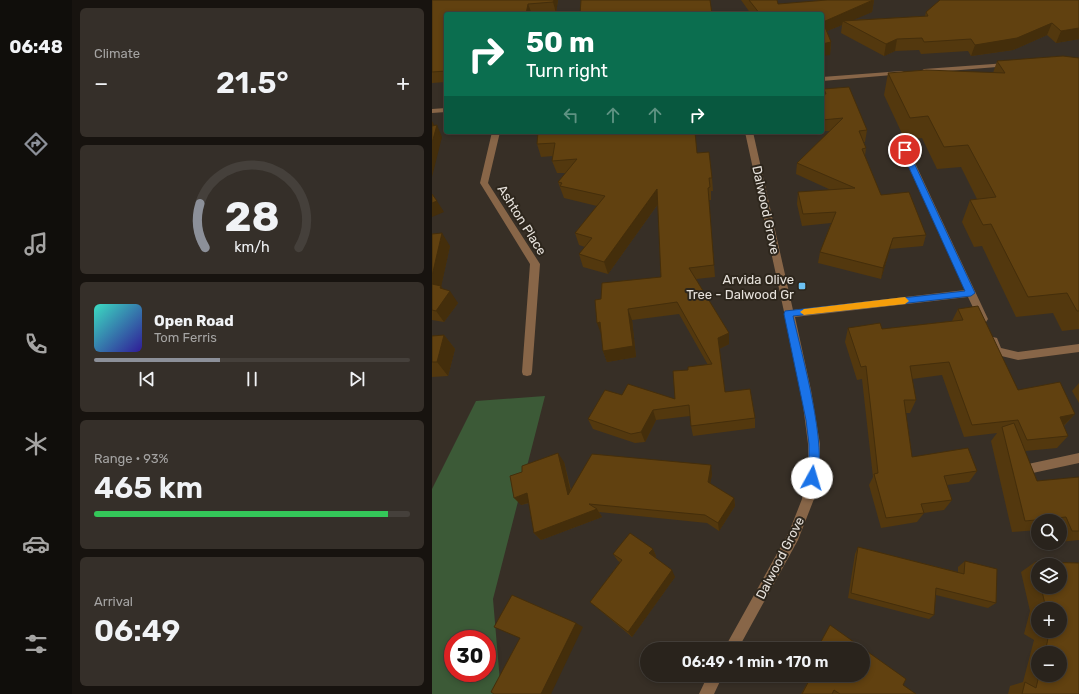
<!DOCTYPE html>
<html lang="en">
<head>
<meta charset="utf-8">
<style>
	:root { --surface:#29231c; --page:#352f29; --text:#f1f3f6; --muted:#a5a4a3; --line:#45403b; --accent:#8c9099 }
	body { margin:0; font-family:Rubik,sans-serif; background:var(--page); color:var(--text); height:100vh; display:flex; flex-direction:column; font-size:15px; white-space:nowrap }
	* { box-sizing:border-box; margin:0 }
	p { font-size:13px; color:var(--muted) }
	.icon { flex:none; width:22px; height:22px; fill:none; stroke:currentColor; stroke-width:2; stroke-linecap:round; stroke-linejoin:round }
	.map { position:relative; flex:1; overflow:hidden }
	.panel { display:flex; flex-direction:column; gap:8px; padding:8px; background:#17130f; width:360px }
	.panel>* { flex:none }
	.guide { position:absolute; left:12px; top:12px; width:380px; height:122px; border-radius:4px; box-shadow:0 2px 6px #0003,0 0 0 1px var(--line); background:#0b6e4f; color:#fff; overflow:hidden }
	.buttons { position:absolute; left:599px; top:514px; display:grid; gap:8px }
	.buttons a { display:grid; place-items:center; width:36px; height:36px; border-radius:50%; background:var(--surface); box-shadow:0 2px 6px #0003,0 0 0 1px var(--line); font-size:20px }
	.speed { position:absolute; left:12px; top:630px; display:flex; gap:8px; font-size:20px; font-weight:700; text-align:center }
	.speed>* { display:grid; place-content:center; width:52px; height:52px; border-radius:50%; background:var(--surface); box-shadow:0 2px 6px #0003,0 0 0 1px var(--line); line-height:1 }
	.speed .limit { border:6px solid #d22; background:#fff; color:#111 }
	.pin { position:absolute; display:grid; place-items:center; width:34px; height:34px; color:#fff; margin:-17px; border:2px solid #fff; border-radius:50%; box-shadow:0 1px 4px #0007 }
	.me { position:absolute; width:44px; margin:-22px; rotate:6deg; stroke-linejoin:round; filter:drop-shadow(0 0 3px #0008) }
	.turn { display:flex; align-items:center; gap:14px; height:84px; padding:0 16px; font-size:18px }
	.turn .icon { width:52px; height:52px; stroke-width:2.5 }
	.turn b { display:block; font-size:28px; line-height:34px }
	.lanes { display:flex; align-items:center; height:38px; padding:0 16px; background:#0003; justify-content:center; gap:20px; direction:ltr }
	.lanes .off { opacity:.35 }
	.big { font-size:30px; font-weight:600; line-height:1.1 }
	.panel .tile { flex:1; display:flex; flex-direction:column; justify-content:center; gap:6px; min-width:0; padding:0 14px; border-radius:6px; background:var(--page) }
	.panel .dial { align-items:center; gap:0 }
	.dial svg { height:104px; overflow:visible; fill:none; stroke:var(--line); stroke-width:7; stroke-linecap:round; text-anchor:middle }
	.dial text { fill:var(--text); stroke:none }
	.song { display:flex; align-items:center; gap:12px }
	.cover { width:48px; height:48px; border-radius:6px; background:linear-gradient(135deg,hsl(170 70% 55%),hsl(250 70% 35%)) }
	.played { height:4px; border-radius:2px; background:linear-gradient(90deg,var(--accent) 40%,var(--line) 40%) }
	.keys { display:flex; justify-content:space-around; direction:ltr }
	.heat { display:flex; justify-content:space-between; align-items:center; font-size:22px; direction:ltr }
	.charge { height:6px; border-radius:3px; background:linear-gradient(90deg,#34c759 93%,var(--line) 0) }
	.trip { position:absolute; left:208px; top:642px; width:230px; height:40px; border-radius:20px; background:var(--surface); box-shadow:0 2px 6px #0003,0 0 0 1px var(--line); font-weight:600; line-height:40px; text-align:center }
	main { display:flex; flex:1; min-height:0 }
	.tab-bar { display:flex; flex-direction:column; width:72px; justify-content:space-around; align-items:center; background:#100e0b; color:var(--muted) }
	.tab-bar .icon { width:28px; height:28px }
	.tab-bar .on { color:var(--accent) }
	.tab-bar b { font-size:18px; color:var(--text) }
	.map>svg:first-child { display:block }
	.green { fill:#3c5a37; fill-rule:evenodd }
	.lines { fill:none; stroke-linecap:round; stroke-linejoin:round }
	.minor { fill:#886648; fill-rule:evenodd }
	.wall { fill:#53380e; fill-rule:evenodd }
	.shaded-wall { fill:#442e0b }
	.building { fill:#614110; stroke:#442e0b }
	.route { fill:#1a73e8; stroke:#114b97 }
	.slow { fill:#f59e0b }
	.poi-dot { fill:#6dc2f3; stroke:#2d261c; stroke-width:1.5 }
	.labels { text-anchor:middle; dominant-baseline:central; stroke-width:4; stroke-linejoin:round; paint-order:stroke }
	.street-label { font-size:13px; fill:#e7e2dc; stroke:#2d261c }
	.poi-label { font-size:13px; fill:#e7e2dc; stroke:#2d261c; text-anchor:end }
</style>
</head>
<body>
<main>
<nav class="tab-bar">
<b>06:48</b>
<svg class="icon on" aria-label="directions" viewBox="0 0 24 24"><path d="M12 3l9 9-9 9-9-9zM9 14v-3h6M13 9l2 2-2 2"/></svg>
<svg class="icon" aria-label="music" viewBox="0 0 24 24"><path d="M9 18V5l10-2v13"/><circle cx="6" cy="18" r="3"/><circle cx="16" cy="16" r="3"/></svg>
<svg class="icon" aria-label="phone" viewBox="0 0 24 24"><path d="M5 4h4l2 5-3 2q2 4 5 5l2-3 5 2v4C11 20 4 13 5 4z"/></svg>
<svg class="icon" aria-label="climate" viewBox="0 0 24 24"><path d="M12 3v18M4 7l16 10M4 17L20 7"/></svg>
<svg class="icon" aria-label="car" viewBox="0 0 24 24"><path d="M5 17H2v-5l4-1 3-4h7l3 4 3 1v5h-3M9 17h6M6 11h13"/><circle cx="7" cy="17" r="2"/><circle cx="17" cy="17" r="2"/></svg>
<svg class="icon" aria-label="filters" viewBox="0 0 24 24"><path d="M4 7h16M4 17h16"/><circle cx="9" cy="7" r="2"/><circle cx="15" cy="17" r="2"/></svg>
</nav>
<section class="panel">
<div class="tile"><p>Climate</p>
<div class="heat"><a>−</a><b class="big">21.5°</b><a>+</a></div>
</div>
<div class="tile dial"><svg viewBox="0 0 100 80">
<path d="M14 69A42 42 0 1 1 86 69"/>
<path d="M14 69A42 42 0 0 1 10 35" stroke="#8c9099"/>
<text x="50" y="56" font-size="32" font-weight="700">28</text>
<text x="50" y="72" font-size="11">km/h</text>
</svg></div>
<div class="tile">
<div class="song"><i class="cover"></i><div><b>Open Road</b><p>Tom Ferris</p></div></div>
<div class="played"></div>
<div class="keys"><svg class="icon" aria-label="previous" viewBox="0 0 24 24"><path d="M18 5L8 12l10 7zM5 5v14"/></svg><svg class="icon" aria-label="pause" viewBox="0 0 24 24"><path d="M8 5v14M16 5v14"/></svg><svg class="icon" aria-label="next" viewBox="0 0 24 24"><path d="M6 5l10 7-10 7zM19 5v14"/></svg></div>
</div>
<div class="tile"><p>Range · 93%</p><b class="big">465 km</b><div class="charge"></div></div>
<div class="tile"><p>Arrival</p><b class="big">06:49</b></div>
</section>
<div class="map">
<svg width="647" height="694" viewBox="0 0 647 694">
	<rect width="100%" height="100%" fill="#372f26"/>
	<path class="green" d="M113,396L61,599L69,694H0V489L44,401ZM21,639H55V673H21Z"/>
	<g class="lines">
		<path class="minor" d="M575,63L577,64V66L492,73L489,71L492,69Z
			M470,71L472,72V74L390,81V77Z
			M14,108V112L0,113V109Z
			M60,132H68L56,183L108,264L100,372L99,375L95,376L91,375L90,372L98,264L48,183Z
			M313,132H321L361,310L533,290L469,150L473,148L477,150L556,319L554,322H548L536,297L363,317L379,390L388,444V467L382,499L366,540L306,649H292L357,532L370,499L376,467V444L369,390Z
			M561,337L565,338L569,348L586,352L647,344V352L586,360L561,354L556,341L557,338Z
			M647,453V463L596,474L592,473L590,469L592,465L596,464Z
			M276,675H291L282,694H267Z"/>
	</g>
	<path class="wall" d="M0,0H126L124,13L107,14H14V82L0,83Z
		M309,0H345L346,4L387,1L386,0H442L440,12L420,20L493,16L494,12L647,0V39L624,43L615,35L581,50L539,56L536,51L489,54L487,50L463,51L452,56L409,33L410,25L395,31L399,42L398,55L390,14H319Z
		M647,58V329L630,331L621,313L584,317L550,246L542,247L530,222L538,200L545,199L529,167L505,169L490,138L473,140L452,95L456,73H561L565,61Z
		M392,89L435,130L433,142H432L434,148L433,156L449,195L494,235L491,246L458,249L449,279L386,263L388,252L399,223L370,226L365,204L366,192L399,190L364,174L365,163L398,131H390V94H391Z
		M106,132L265,153L280,178L281,191H279V200H277L283,277L264,279L297,333V344L287,349L293,392L323,418V428L261,436L259,426L258,416L224,420L213,442L203,443L161,429L156,419L190,395L243,399L256,370L276,365L247,314L200,320L204,357L175,362L171,351L169,299L229,277L226,204L176,274L151,267L147,254L153,247L147,245L143,233L165,206L132,198L126,182L134,173H125L120,161L121,156L109,157L105,144Z
		M356,132H379L356,133Z
		M0,234L18,246L9,286L11,289L26,303L12,322L0,320Z
		M526,309L586,390L643,414L632,426L636,436L625,448L593,451L605,481L647,477V540L628,542V521H606V530L580,532L559,441L565,433L532,437L510,375L480,379L484,400L478,413H474L480,457L545,471L537,482L515,485L520,500L512,510L492,513L485,522L449,528L437,485L441,477L430,379L425,380L413,342L416,328L450,329L520,321Z
		M12,335L23,349L16,376L0,377V336Z
		M647,383V403L640,391Z
		M132,462L139,490L280,474L278,484L302,498L303,506L287,531L275,523L167,512L170,517L109,540L102,533L97,503L89,505Z
		M426,547L526,572V567L533,561L564,603L556,608L504,595L502,615L497,619L416,598L423,554Z
		M221,549L224,556L223,558L243,577L200,637L158,602L188,562L186,561L181,554Z
		M603,562L647,563V694H576L578,686L591,682L602,640L592,634L598,611L589,572ZM606,565H628V587H606ZM606,609H628V631H606ZM606,653H628V675H606Z
		M374,675H431L471,685L484,694H369L378,678Z"/>
	<path class="shaded-wall" d="M122,0H126L124,13L121,2Z
		M442,0L440,12L414,23L411,21L410,25L390,33L391,22Z
		M96,4L100,14H94Z
		M620,23L615,35L581,50L539,56L543,45Z
		M647,28V39L624,43L629,31Z
		M465,39L463,51L452,56L454,44Z
		M399,42L398,55L390,56V44Z
		M0,121L4,128L5,125L10,137L0,177Z
		M225,189L228,201L176,274L172,262Z
		M5,201L12,212L0,217V203Z
		M10,233L18,246L9,287V286L15,295L18,291L26,303L12,322L4,311L0,286V276Z
		M461,238L458,249L449,279L451,268Z
		M196,309L200,320L204,357L175,362L171,351Z
		M168,322L169,334L165,323Z
		M297,333V344L287,349L286,338Z
		M12,335L23,349L16,376L5,362Z
		M221,410L224,420L213,442L209,432Z
		M643,414L631,426L628,417Z
		M126,453L132,462L141,503L136,495Z
		M279,465L280,474L277,491L276,482Z
		M95,493L102,501L89,505L82,498Z
		M302,498L303,506L287,531L286,523Z
		M165,509L170,517L109,540L102,533Z
		M221,549L224,556L221,560L217,553Z
		M240,570L243,577L200,637L196,632Z
		M144,623L151,627L119,694H109Z"/>
	<path class="building" d="M0,0H122L121,2L96,4L94,14H14V71L0,72Z
		M149,0H278L280,14H148Z
		M317,0H345L346,4L395,0H441L391,22L399,42L390,44V14H328Z
		M508,0H647V28L629,31L620,23L585,38L543,45L539,39L492,42L490,38L465,39L454,44L411,21L496,16L494,12Z
		M631,56L647,58V311H645L635,293L596,297L559,224L551,225L538,200L564,197L536,145L512,147L496,116L478,118L456,73L494,70L573,73L565,61Z
		M417,87L435,130L427,131L434,148L430,149L449,195L477,192L494,235L461,238L451,268L388,252L404,212L371,214L366,192L423,188L365,163L411,118L390,120V94H394L392,89Z
		M5,125L0,143V126Z
		M106,132H263L265,153L277,152L280,178H277L278,187L276,188L282,265L257,268L297,333L286,338L293,392L318,389L323,418L259,426L257,405L221,410L209,432L199,434L156,419L173,390L190,395L196,384L243,399L241,371L256,370V367L280,364L245,302L196,309L201,346L171,351L168,322L165,323L163,300L169,299L170,283L229,277L225,189L172,262L147,254L160,238L143,233L173,196L128,186L130,183L126,182L145,159L120,161L123,143L105,144Z
		M0,194L5,201L0,203Z
		M10,233L0,276V234Z
		M0,284L9,286L8,288L18,291L4,311L0,310Z
		M546,306L586,390L628,382L643,414L628,417L636,436L595,440L586,420L540,425L517,362L478,366L484,400H472L480,457L536,448L545,471L512,476L520,500L489,504L492,513L454,518L442,474L446,473L434,366L429,367L416,328L448,323L450,329L531,320L526,309Z
		M12,335L5,362H0V336Z
		M582,423L605,481L647,477V531H640L634,517L593,521L570,427Z
		M126,453L136,495L160,454L279,465L276,482L302,498L286,523L273,515L157,504L165,509L102,533L95,493L82,498L78,476L90,472V466Z
		M198,533L221,549L217,553L240,570L196,632L158,602L190,560L181,554Z
		M426,547L532,574L533,561L565,569L564,603L504,588L502,615L419,593Z
		M603,562L647,563V694H590L593,682L604,688L607,675H628V653H613L617,633L614,631H628V609H612L613,604L609,587H628V565H606V574Z
		M80,595L144,623L109,694H62L59,692L88,638L62,627Z
		M398,625L474,679L471,685L484,694H408L402,690L400,694H370L380,675H431V649H385Z"/>
	<path class="route" d="M473,148L476,150L543,293L539,296L361,316C369,352 397,450 384,481L380,483L376,481L375,478L377,467V444L374,420L352,314L353,311L533,291L469,150Z"/>
	<path class="slow" d="M473,297L477,301L473,304L372,315L368,312L372,309Z"/>
	<rect class="poi-dot" x="366" y="282" width="8" height="8" rx="2"/>
	<g class="labels">
		<g class="street-label">
			<text transform="translate(334 210) rotate(78)">Dalwood Grove</text>
			<text transform="translate(90 220) rotate(58)">Ashton Place</text>
			<text transform="translate(348 558) rotate(-63)">Dalwood Grove</text>
		</g>
		<g class="poi-label">
			<text x="362" y="279">Arvida Olive<tspan x="362" dy="15">Tree - Dalwood Gr</tspan></text>
		</g>
	</g>
</svg>
<div class="buttons">
<a><svg class="icon" aria-label="search" viewBox="0 0 24 24"><circle cx="10" cy="10" r="6"/><path d="M15 15l6 6"/></svg></a>
<a><svg class="icon" aria-label="layers" viewBox="0 0 24 24"><path d="M12 4l9 5-9 5-9-5zM3 14l9 5 9-5"/></svg></a>
<a>+</a>
<a>−</a>
</div>
<div class="speed"><div class="limit">30</div></div>
<div class="pin" style="left:473px;top:150px;background:#d93025"><svg class="icon" aria-label="arrive" viewBox="0 0 24 24"><path d="M6 21V4h12l-3 4 3 4H6"/></svg></div>
<svg class="me" style="left:380px;top:478px" viewBox="-20 -20 40 40"><circle r="19" fill="#fff"/><path d="M0-13L10 11 0 6-10 11z" fill="#1a73e8"/></svg>
<div class="trip">06:49 · 1 min · 170 m</div>
<div class="guide">
<div class="turn"><svg class="icon" aria-label="right" viewBox="0 0 24 24"><path d="M7 20v-9h11M14 6l5 5-5 5"/></svg><div><b>50 m</b>Turn right</div></div>
<div class="lanes"><svg class="icon off" aria-label="left" viewBox="0 0 24 24"><path d="M17 20v-9H6M10 6l-5 5 5 5"/></svg><svg class="icon off" aria-label="ahead" viewBox="0 0 24 24"><path d="M12 20V5M6 11l6-6 6 6"/></svg><svg class="icon off" aria-label="ahead" viewBox="0 0 24 24"><path d="M12 20V5M6 11l6-6 6 6"/></svg><svg class="icon" aria-label="right" viewBox="0 0 24 24"><path d="M7 20v-9h11M14 6l5 5-5 5"/></svg></div>
</div>
</div>
</main>
</body>
</html>
